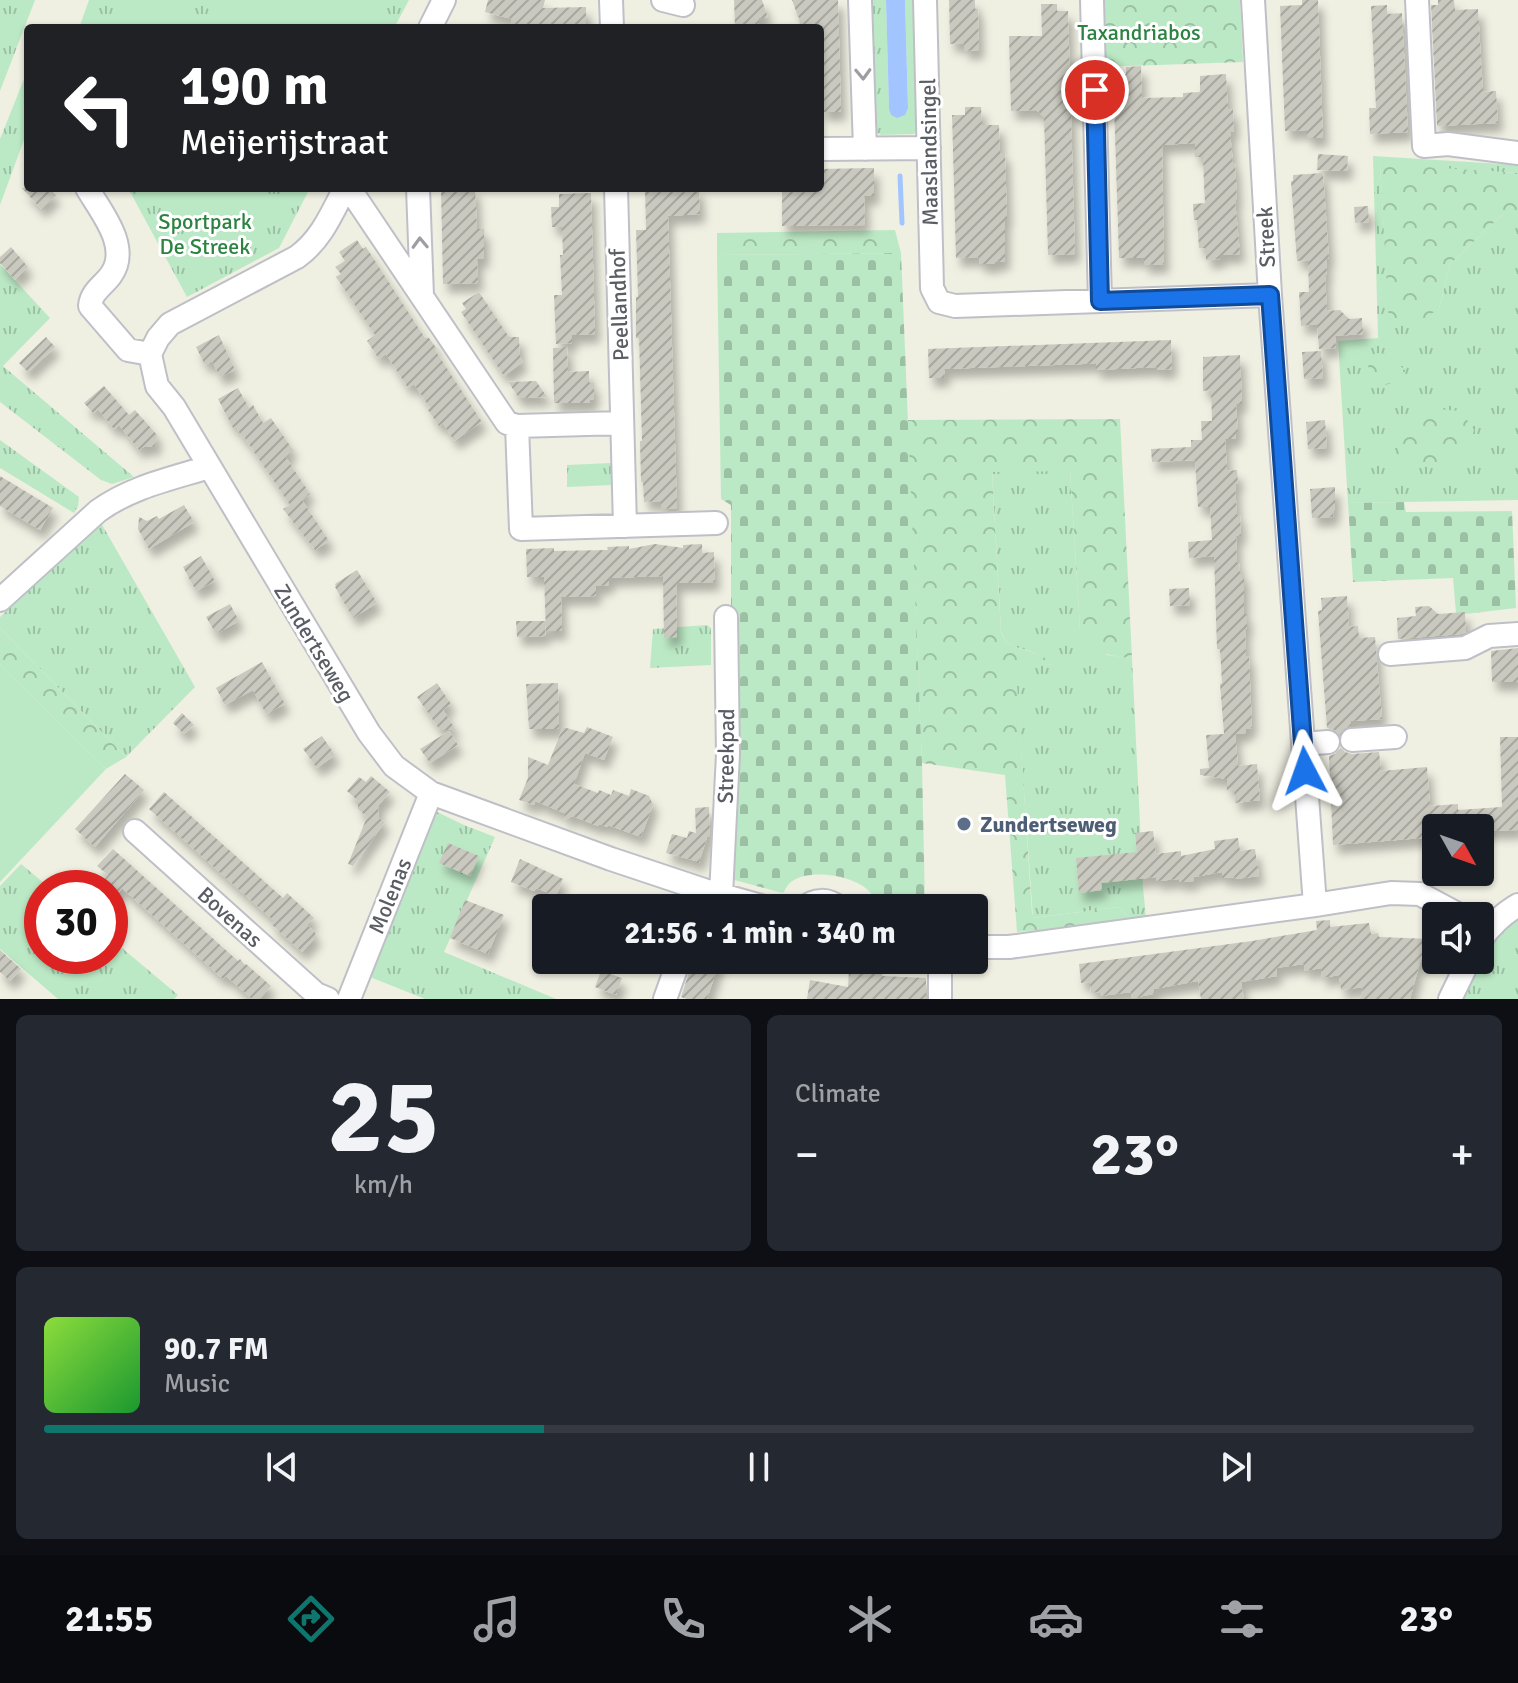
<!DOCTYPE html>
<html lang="en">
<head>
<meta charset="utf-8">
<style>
	:root { --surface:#171b24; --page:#242831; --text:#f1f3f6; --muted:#9ea1a6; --line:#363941; --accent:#0f766e }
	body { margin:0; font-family:Signika,sans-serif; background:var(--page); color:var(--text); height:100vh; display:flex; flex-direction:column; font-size:30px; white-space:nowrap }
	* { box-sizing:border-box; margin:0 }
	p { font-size:26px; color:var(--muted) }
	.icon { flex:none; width:44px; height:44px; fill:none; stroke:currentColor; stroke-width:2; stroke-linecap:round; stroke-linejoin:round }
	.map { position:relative; height:999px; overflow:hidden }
	.side { display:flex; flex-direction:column; gap:16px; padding:16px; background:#0d0f14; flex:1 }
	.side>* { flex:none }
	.hud { position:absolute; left:24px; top:24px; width:800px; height:168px; border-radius:8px; box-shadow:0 2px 6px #0004; background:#202124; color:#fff; overflow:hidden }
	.needle { width:52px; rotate:130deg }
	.tools { position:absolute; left:1422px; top:814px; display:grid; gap:16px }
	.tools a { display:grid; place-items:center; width:72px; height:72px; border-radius:8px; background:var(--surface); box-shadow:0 2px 6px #0004; font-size:40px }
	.speed { position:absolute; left:24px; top:870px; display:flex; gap:16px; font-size:40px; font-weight:700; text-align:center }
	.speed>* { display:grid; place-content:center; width:104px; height:104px; border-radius:50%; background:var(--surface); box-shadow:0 2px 6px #0004; line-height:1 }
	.speed .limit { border:12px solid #d22; background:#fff; color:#111 }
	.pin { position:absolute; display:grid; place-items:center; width:68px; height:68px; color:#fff; margin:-34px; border:4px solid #fff; border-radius:50%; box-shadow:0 2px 8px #0007 }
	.me { position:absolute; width:88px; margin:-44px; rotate:356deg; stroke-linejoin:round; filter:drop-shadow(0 0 6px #0008) }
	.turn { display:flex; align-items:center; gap:28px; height:168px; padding:0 24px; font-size:36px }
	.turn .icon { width:104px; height:104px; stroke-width:2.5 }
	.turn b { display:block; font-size:56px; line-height:68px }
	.big { font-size:60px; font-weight:700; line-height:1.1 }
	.side .widget { flex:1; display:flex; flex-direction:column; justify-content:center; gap:12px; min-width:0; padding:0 28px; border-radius:12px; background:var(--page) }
	.side .dial { align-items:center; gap:0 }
	.dial b { font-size:104px; line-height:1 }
	.song { display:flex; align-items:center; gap:24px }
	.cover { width:96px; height:96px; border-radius:12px; background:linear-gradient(135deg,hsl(90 70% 55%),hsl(130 70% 35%)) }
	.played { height:8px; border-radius:4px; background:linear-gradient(90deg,var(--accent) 35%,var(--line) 35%) }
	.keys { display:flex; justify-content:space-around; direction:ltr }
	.heat { display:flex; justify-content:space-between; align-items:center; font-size:44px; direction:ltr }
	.side .tiles { flex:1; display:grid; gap:16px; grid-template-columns:1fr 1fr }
	.widget:last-child { grid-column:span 2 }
	.trip { position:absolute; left:532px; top:894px; width:456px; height:80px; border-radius:8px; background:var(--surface); box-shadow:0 2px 6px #0004; font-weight:700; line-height:80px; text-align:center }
	.tab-bar { display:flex; height:128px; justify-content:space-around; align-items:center; background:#090b0e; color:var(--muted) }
	.tab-bar .icon { width:56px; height:56px }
	.tab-bar .active { color:var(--accent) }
	.tab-bar b { font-size:36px; color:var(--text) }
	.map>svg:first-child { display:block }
	.grass { fill:url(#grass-tufts) }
	.forest { fill:url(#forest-crowns) }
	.cemetery { fill:url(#cemetery-stones) }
	.garden { fill:#bce9c5 }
	.water { fill:#a3c5ff }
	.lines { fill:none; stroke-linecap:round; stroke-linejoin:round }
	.stream { stroke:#a3c5ff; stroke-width:5 }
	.building { fill:url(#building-hatch); filter:url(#shadow) }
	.minor-casing { stroke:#bfc0c7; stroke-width:26 }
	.minor { stroke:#fff; stroke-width:22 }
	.oneway { stroke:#9d9ea3 }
	.route-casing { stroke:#114b97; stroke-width:20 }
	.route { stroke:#1a73e8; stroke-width:14 }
	.service-dot { fill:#5c6f8a; stroke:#fff; stroke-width:3 }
	.labels { text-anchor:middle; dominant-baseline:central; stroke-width:6; stroke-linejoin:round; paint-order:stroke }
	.park-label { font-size:22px; fill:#2c8341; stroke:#fff }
	.street-label { font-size:22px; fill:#5b5d65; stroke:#fff }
	.service-label { font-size:22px; font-weight:bold; fill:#4e5e75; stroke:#fff; text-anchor:start }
</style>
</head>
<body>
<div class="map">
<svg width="1518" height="999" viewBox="0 0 1518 999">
	<defs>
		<pattern id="grass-tufts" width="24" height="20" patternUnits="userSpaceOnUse" patternTransform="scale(2)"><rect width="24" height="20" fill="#bce9c5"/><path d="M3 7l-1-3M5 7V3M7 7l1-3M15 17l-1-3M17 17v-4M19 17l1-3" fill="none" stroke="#9cc0a4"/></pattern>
		<pattern id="forest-crowns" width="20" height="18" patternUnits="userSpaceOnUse" patternTransform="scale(2)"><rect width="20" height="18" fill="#bce9c5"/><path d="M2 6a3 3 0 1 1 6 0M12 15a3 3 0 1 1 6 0" fill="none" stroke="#9cc0a4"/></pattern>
		<pattern id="cemetery-stones" width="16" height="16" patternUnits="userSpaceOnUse" patternTransform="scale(2)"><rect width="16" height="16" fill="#bce9c5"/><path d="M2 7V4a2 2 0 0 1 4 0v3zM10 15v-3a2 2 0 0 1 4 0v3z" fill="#9cc0a4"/></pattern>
		<pattern id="building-hatch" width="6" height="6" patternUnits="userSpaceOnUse" patternTransform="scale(2)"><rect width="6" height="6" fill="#cac9bf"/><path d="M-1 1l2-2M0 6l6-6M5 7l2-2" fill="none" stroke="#a7a69f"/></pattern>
		<filter id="shadow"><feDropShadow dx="5" dy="9" stdDeviation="4" flood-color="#0004"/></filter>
	</defs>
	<rect width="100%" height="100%" fill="#efefe2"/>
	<path class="grass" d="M0,0H35L0,91Z
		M89,0H409L394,28H79Z
		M865,0H886L889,109L908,108L905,0H920L918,129L914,134L881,135L875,131Z
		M28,69V98L25,104L28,129L0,205V139Z
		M1373,156L1518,165V173L1380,165L1390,324L1439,309L1450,264L1504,213H1518V500L1348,503L1338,341L1378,338Z
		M128,188H310L279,248L187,297Z
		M0,264L50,318L3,366L134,477L112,484L101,480L0,402Z
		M0,440L79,497L78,506L74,513L0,468Z
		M611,463V485L567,487V465Z
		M992,471H1070L1080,629L1107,655L1132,658L1143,887L1146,918L1132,920L1118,907L1033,918L1015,667L1054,664C1047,660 1041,656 1035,653C1019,646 1008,651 1001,631Z
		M101,523L195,687L126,757L0,628V617Z
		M707,625L711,628V665L650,668L653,629Z
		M435,811L464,825L495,837L444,952L556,999H425L370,977Z
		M21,864L50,888H42V956H110V938L178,995L174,999H58L0,949V886Z
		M1518,918V999H1462L1492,944Z"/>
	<path class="forest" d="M1097,0H1240L1243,62L1101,67Z
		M1380,164L1518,173V213H1504L1450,264L1439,309L1410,327L1389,324Z
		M895,230L901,253L717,255V233Z
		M1378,353L1387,354L1406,371L1391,383L1375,389L1368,368L1370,356Z
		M1435,409L1461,411L1474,430L1468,451L1438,469L1403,463L1396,443L1408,422Z
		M1120,419L1132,658C1108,656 1089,653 1080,629L1070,471L992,472L1001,632C1008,649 1016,646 1032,652C1040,655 1047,659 1055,664L1016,668L1032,913L1034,918L1118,907L1132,920L1088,926L1017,932L1005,775L922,763L907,420Z
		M0,628L126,757L106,769L0,665Z"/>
	<path class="cemetery" d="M901,253L922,763L925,908H878C876,902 873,895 869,891C854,875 808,868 791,882C787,885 786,889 783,893L727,878L731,809V505L721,499L717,255Z
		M1404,502L1406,512L1512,511L1516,608L1465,614L1456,613L1453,578L1353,582L1348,503Z"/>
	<path class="garden" d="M125,0H144L216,28H115Z
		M192,0H389L374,28H257L212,11Z
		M145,188H268L243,254C204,239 173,220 145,188Z
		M0,665L106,769L0,882Z"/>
	<path class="water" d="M886,0H905L908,108L905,115L897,118L891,115L889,109Z"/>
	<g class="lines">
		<path class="stream" d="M900,176L902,223"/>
	</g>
	<path class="building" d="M488,0H545L543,8L586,7V28H510L512,19L485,12Z
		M734,0H762L768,18H759V28H735Z
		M792,0H838L841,112H821L820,28H800L799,17H798Z
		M949,0H975V9H978L979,50L964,51V43L950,44Z
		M1302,0H1318L1323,138H1307V130L1285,131L1280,6L1302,5Z
		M1438,0H1454L1455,10L1478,9L1483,92L1496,91L1498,123L1437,126L1431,5H1438Z
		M1041,4H1057V11H1068L1075,254L1048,255L1044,117L1036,110L1011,111L1009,36H1042Z
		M1387,5V14L1402,13L1408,132L1370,134L1369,108H1376L1371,6Z
		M1141,66L1142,98L1183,97V93L1200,92V76L1226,74L1228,110L1233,109L1234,131L1230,132L1233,163H1235L1237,200H1235L1240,254L1220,255V259L1206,260V248H1199L1197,220H1194L1193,204L1205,203L1204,185L1203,157H1195V143L1162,145L1164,264L1144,265V258H1119L1113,74H1126V67Z
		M965,107H981L982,125H999L1000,153H1005L1007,219H1005V261L995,262V264H980L979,257L956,258L952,115H965Z
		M1318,154L1348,156L1347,171L1317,170Z
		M874,168V196H864L865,225L782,226V188H820V169Z
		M1323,173L1329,259H1326L1327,275H1325L1327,311L1340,310L1349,319L1362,318L1363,334L1335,336L1336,348L1319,349L1317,324L1301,326L1299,292H1309L1308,260L1297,261L1291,181H1293V175Z
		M22,188H49L56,195L41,209Z
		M441,188H475L477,229H484V259H477L478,283L443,284Z
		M645,188H699L700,214L668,216L677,508L661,509V501L644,502L643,482H641L640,441H642L639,338H636V297H638L636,230H646Z
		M591,193L595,334L572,335V343L556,344L554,295H562L560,255H563L562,227H552L551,207H559V194Z
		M1368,206L1369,222L1355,223L1354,207Z
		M357,240L363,249L366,247L425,338H429L437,349L435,350L482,422L454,441L443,423L439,426L428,410L430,408L414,384L408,388L386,354L379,359L367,341L375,335L336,277L341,274L335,267L345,261L339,252Z
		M11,247L28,267L15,280L0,263V257Z
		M479,292L509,337H519L520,357L523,362L504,376L461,312L466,309L462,303Z
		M219,335L235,370L220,377L212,361L205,365L196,347Z
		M46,337L55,347L28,372L19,363Z
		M1171,340L1172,369L1157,370V367L1096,370V363L1083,364L944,369L945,378H929L928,349Z
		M567,347L568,372L589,371V383H594V400H590V403H554L553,348Z
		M1321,351L1323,378L1304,379L1302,352Z
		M1240,355L1242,404H1236L1238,432H1236V439H1225L1227,471L1237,470L1238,484H1235L1237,515H1240L1241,536H1236L1237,563H1239L1240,574H1244V614H1247V628L1245,629L1246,656H1249L1252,728L1246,729V733L1235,734L1238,766L1257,764L1260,800L1235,803L1234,789L1227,790V779L1200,775V769L1209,768L1206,735L1224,734L1220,684L1222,683L1220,649H1217L1214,556L1189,558L1188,542L1212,540L1210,507H1198L1195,460L1152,462L1151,449L1191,447V440H1202L1201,421H1212L1211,390L1203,391V357Z
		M536,381L547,397L519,398L508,382Z
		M104,386L129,415L135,410L157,435L155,447L145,446L139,450L119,425L114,429L98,409L93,413L84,403Z
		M238,388L249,408L253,405L263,423L271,418L293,450L285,456L310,494L302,500L329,541L315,550L283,509L290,505L244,437L242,438L236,426L233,428L218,399Z
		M1325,420L1327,448L1308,449L1306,422Z
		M0,476L53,508L40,530L0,506Z
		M1335,487V504L1333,517L1312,518L1310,489Z
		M184,505L194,522L149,549L138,529L139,517L147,521L157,516L159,519Z
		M655,544L683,548V545L702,544V553L714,552L715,582L676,583L677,637L664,638L663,576L609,578V585L596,586V596L561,597L562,631H546L544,577H527L526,549L554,548V551L608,550L607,547L629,546V549Z
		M201,556L215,581L196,591L183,567Z
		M357,570L377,603L353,618L335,587L336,586L335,584Z
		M1189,588L1190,605L1170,606L1169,589Z
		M1347,596L1349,627L1358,626L1359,638L1375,637L1382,719L1351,721V726L1345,728L1339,734L1335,730L1327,728L1318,611L1322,610L1321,598Z
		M230,604L239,621L216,634L206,617Z
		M1429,606L1438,614L1465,612L1466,632L1461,634L1398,639L1397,618L1416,616L1415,607Z
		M516,621H546L545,636L517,637Z
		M1518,648V682H1492L1491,651Z
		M262,662L285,704L266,714L253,690L225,705L216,688Z
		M437,683L451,704L443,710L456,730H440L417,697Z
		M558,683L559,729H529L526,684Z
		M182,713L194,725L184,734L173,723Z
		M563,727L584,733L587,727L613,737L604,760L585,753L574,784L598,793L599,790L611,795L613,790L629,796L631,789L649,796L653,805L641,837L608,825L607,827L599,824L598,826L572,816L565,820L564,813L535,801L534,805L519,800L528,778V757L548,765Z
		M449,731L458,745L430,763L420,749Z
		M322,736L335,755L317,768L303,749Z
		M1500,737H1518V830L1480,831V828H1436V837L1333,845L1329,756L1335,754L1341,748L1345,752L1352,754L1379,752L1381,771L1427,767L1430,806L1458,804V810L1502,807Z
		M125,774L144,790L95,847L75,829Z
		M371,776L390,792L378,806L379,818L385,822L353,866L348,864L367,817L358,809V801L347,791L359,777L366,782Z
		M164,792L283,898L287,893L314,918L307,925L315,932V938L302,952L271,924L274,921L149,809Z
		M709,807L710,837H707L699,863H696V861L666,853L672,834L687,838L689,831L696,833L695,808Z
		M1153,831L1156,854L1181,851V856L1215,849L1214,841L1238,838L1240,851L1255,849L1259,876L1235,879V877L1222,878V872L1194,877V881L1180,882L1179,879L1157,881L1156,877L1101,883L1102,890L1079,893L1076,858L1137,852L1135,833Z
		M448,843L479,856L470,876L439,863Z
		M113,849L238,961L240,959L245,965L246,964L271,986L260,999H252L226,976L223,979L122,888L116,896L110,891V888H107L101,883L108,875L97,866Z
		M520,859L563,879L556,896L536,888L534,891L511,882Z
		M465,900L504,915L488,954L450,938Z
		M1330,920V927L1369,923L1371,934L1378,933L1379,937L1431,939V960L1421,959L1410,999H1360L1363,987L1341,990L1339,975L1322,978L1321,968L1305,971L1304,964L1276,968L1277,976L1241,982L1244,999H1201L1198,981L1154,989V994L1132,998L1131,992L1100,996V992L1091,993L1090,982L1081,983L1079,964L1252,941L1317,930L1316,921Z
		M0,950L21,969L10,981L0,972Z
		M693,960H720L707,999H687L681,997Z
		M849,970L883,973L882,976L926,978V999H807L810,980L848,987Z
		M601,971L622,978L616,995L595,987Z"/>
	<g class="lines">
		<defs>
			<path id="minor" d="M611,0L612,28
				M663,0L683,5
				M860,0L865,149
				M925,0L932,288L939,302L955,306L1270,295
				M1092,0L1100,301
				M1253,0L1270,295L1315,905
				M1417,0L1424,146L1448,144L1518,153
				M430,28L444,0
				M820,149L929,148
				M87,188C101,212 131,247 111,275C103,286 91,292 90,306L128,350L150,354L157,386L174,407L369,733L394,766L431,793L611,859L704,890L768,908
				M349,188L507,423L517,426L622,423
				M418,188L422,296
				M616,188L625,526
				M150,354L158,338L170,324L297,257C321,240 332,213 345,188
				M517,426L521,529L716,523
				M0,600L98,511C131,487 170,479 209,467
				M1390,654L1465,648L1489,636L1518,634
				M1352,740L1395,737
				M1303,744L1328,742
				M135,831L316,994L328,999
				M721,895L728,754L726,617
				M804,908C814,899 828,898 839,908
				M1480,941C1489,927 1504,913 1518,905
				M974,947H1009L1315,905L1391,893L1420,894L1461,916
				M349,999L431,793
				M665,999L679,960
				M940,999V960
				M1450,999L1469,960"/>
		</defs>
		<use href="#minor" class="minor-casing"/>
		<use href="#minor" class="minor"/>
	</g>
	<defs><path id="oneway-chevron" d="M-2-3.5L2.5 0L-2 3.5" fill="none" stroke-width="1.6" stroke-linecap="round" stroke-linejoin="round" transform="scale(2)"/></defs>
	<g class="oneway">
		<use href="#oneway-chevron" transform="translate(863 74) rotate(88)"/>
		<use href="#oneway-chevron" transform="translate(420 243) rotate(-92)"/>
	</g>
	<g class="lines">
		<defs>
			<path id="route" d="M1095,90L1100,301L1270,295L1305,771"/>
		</defs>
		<use href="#route" class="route-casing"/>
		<use href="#route" class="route"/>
	</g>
	<circle class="service-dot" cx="964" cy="824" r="8"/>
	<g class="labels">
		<g class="park-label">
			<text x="1139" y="32">Taxandriabos</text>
			<text x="205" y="221">Sportpark<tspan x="205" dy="25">De Streek</tspan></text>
		</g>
		<g class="street-label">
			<text transform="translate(929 152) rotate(-91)">Maaslandsingel</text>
			<text transform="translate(1266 237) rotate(-93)">Streek</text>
			<text transform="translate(619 305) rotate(-92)">Peellandhof</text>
			<text transform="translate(314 643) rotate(59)">Zundertseweg</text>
			<text transform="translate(726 756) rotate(-89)">Streekpad</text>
			<text transform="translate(390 896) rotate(-68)">Molenas</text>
			<text transform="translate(230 917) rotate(42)">Bovenas</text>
		</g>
		<g class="service-label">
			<text x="980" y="824">Zundertseweg</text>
		</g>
	</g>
</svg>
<div class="tools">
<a><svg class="needle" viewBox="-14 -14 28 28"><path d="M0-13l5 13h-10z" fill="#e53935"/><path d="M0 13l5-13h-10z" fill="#9ea1a6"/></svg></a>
<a><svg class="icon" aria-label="sound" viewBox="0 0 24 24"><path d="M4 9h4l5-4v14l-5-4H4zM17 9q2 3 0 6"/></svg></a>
</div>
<div class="speed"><div class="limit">30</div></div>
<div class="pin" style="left:1095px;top:90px;background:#d93025"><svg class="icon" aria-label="arrive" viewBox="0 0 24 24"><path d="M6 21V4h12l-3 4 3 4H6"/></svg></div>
<svg class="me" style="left:1305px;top:771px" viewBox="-20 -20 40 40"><path d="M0-17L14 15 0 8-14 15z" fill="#1a73e8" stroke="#fff" stroke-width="4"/></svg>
<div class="trip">21:56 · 1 min · 340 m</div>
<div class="hud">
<div class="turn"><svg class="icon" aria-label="left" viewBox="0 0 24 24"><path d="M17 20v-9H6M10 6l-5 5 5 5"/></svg><div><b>190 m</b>Meijerijstraat</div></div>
</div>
</div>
<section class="side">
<div class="tiles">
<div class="widget dial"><b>25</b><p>km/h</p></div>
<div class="widget"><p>Climate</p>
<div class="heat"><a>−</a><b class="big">23°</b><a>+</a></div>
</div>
<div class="widget">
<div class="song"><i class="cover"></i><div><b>90.7 FM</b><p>Music</p></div></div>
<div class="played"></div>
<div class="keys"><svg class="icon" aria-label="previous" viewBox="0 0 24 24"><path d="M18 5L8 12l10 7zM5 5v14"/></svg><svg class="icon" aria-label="pause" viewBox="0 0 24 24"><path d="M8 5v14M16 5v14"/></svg><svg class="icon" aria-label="next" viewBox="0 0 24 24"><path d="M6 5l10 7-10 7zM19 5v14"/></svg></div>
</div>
</div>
</section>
<nav class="tab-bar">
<b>21:55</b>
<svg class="icon active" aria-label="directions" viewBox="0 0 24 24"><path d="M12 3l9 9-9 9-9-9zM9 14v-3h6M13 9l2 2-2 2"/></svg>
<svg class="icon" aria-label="music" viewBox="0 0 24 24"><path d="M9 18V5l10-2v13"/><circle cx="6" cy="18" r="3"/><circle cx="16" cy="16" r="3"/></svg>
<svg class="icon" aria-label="phone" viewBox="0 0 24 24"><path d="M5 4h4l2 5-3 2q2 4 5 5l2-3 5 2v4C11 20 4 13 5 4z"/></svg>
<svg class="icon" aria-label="climate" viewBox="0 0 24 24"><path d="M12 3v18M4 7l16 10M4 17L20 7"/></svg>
<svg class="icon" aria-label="car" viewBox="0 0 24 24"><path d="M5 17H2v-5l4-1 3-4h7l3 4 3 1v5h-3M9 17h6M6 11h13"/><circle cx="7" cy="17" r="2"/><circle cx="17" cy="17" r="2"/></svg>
<svg class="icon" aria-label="filters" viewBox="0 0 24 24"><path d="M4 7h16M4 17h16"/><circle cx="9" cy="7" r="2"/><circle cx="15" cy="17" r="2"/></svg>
<b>23°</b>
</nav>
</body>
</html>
